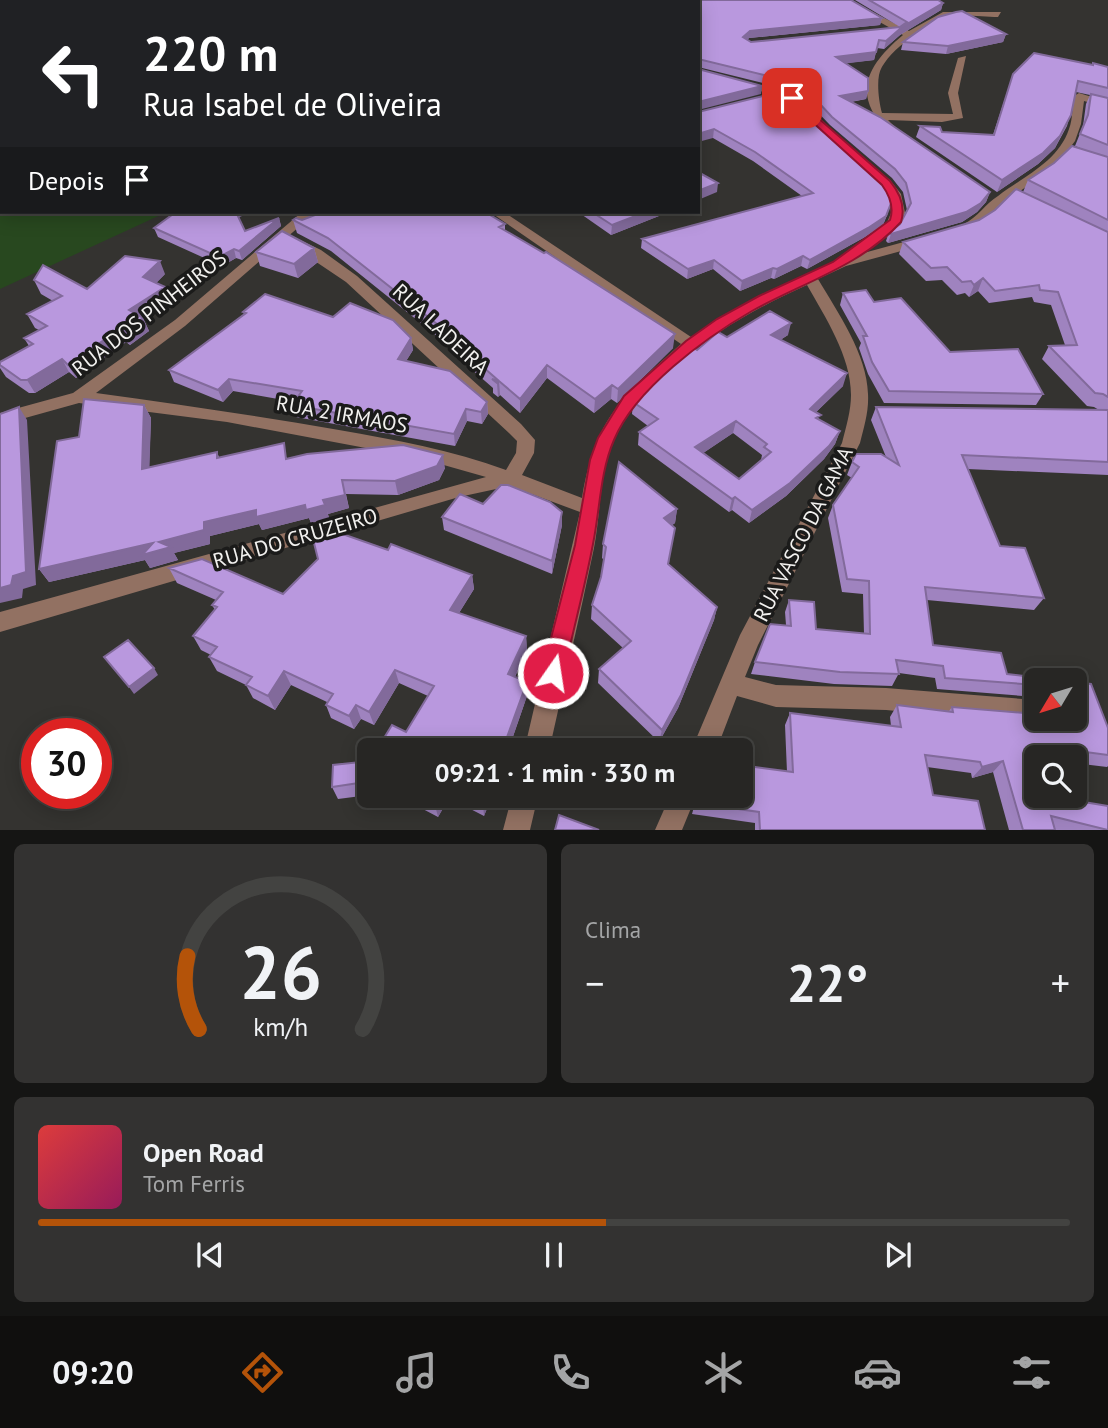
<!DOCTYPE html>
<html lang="pt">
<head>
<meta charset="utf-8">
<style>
	:root { --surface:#272624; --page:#333231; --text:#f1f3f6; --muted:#a4a5a6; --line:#434341; --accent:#b45309 }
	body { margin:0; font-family:"PT Sans",sans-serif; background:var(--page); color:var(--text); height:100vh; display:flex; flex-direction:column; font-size:26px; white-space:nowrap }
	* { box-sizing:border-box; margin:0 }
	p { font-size:23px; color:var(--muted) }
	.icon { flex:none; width:38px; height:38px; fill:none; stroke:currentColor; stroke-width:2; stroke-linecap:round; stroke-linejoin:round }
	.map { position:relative; height:830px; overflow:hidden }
	.sheet { display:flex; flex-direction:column; gap:14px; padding:14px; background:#151514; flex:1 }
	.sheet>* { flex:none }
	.top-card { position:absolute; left:0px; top:0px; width:700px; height:214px; box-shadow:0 4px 18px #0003,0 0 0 2px var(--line); background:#202124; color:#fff; overflow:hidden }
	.needle { width:46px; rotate:232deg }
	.fabs { position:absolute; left:1024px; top:668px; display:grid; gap:14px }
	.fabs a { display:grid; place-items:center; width:63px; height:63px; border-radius:10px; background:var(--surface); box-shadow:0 4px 18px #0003,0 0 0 2px var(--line); font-size:35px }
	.speed { position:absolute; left:21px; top:718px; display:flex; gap:14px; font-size:35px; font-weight:700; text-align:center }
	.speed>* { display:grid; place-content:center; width:91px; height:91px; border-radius:50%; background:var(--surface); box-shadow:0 4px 18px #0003,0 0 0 2px var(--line); line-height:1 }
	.speed .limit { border:10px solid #d22; background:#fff; color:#111 }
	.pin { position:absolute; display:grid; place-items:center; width:60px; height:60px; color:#fff; margin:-30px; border-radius:14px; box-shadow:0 4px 10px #0006 }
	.me { position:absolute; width:77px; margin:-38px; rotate:13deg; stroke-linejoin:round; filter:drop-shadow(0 0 5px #0008) }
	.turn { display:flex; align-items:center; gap:24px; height:147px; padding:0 28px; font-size:32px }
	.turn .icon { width:91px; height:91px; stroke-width:2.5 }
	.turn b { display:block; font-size:49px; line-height:60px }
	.then { display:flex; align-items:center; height:66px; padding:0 28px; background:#0003; gap:14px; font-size:26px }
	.big { font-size:52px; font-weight:800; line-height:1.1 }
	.sheet .card { flex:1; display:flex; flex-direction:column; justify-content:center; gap:10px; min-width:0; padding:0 24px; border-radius:10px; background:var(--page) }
	.sheet .dial { align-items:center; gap:0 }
	.dial svg { height:182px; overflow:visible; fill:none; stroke:var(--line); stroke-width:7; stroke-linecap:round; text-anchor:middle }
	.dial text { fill:var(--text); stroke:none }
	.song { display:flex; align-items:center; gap:21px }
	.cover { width:84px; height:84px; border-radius:10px; background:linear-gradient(135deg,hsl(0 70% 55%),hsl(330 70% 35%)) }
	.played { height:7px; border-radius:4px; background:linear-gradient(90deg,var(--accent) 55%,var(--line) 55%) }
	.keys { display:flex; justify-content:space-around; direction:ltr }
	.heat { display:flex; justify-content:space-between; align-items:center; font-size:38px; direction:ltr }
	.sheet .tiles { flex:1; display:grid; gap:14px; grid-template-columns:1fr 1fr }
	.card:last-child { grid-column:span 2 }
	.trip { position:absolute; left:357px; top:738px; width:396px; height:70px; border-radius:10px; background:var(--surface); box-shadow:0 4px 18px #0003,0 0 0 2px var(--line); font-weight:800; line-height:70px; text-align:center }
	.dock { display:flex; height:112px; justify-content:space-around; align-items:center; background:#100f0e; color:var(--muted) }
	.dock .icon { width:49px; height:49px }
	.dock .current { color:var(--accent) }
	.dock b { font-size:32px; color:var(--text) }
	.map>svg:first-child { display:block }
	.green { fill:#28481f }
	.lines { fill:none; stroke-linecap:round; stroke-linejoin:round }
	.minor { fill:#927162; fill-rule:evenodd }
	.wall { fill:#9f83bf; fill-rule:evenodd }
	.shaded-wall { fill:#826a9b }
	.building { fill:#b998de; stroke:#826a9b; stroke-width:2; fill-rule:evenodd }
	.route { fill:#e11d48; stroke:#92132f; stroke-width:2 }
	.labels { text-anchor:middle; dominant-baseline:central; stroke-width:7; stroke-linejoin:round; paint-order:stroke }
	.street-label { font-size:21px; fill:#f2f1ef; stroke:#1b1b1a }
</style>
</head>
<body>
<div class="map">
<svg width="1108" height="830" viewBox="0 0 1108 830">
	<rect width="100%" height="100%" fill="#343330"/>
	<path class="green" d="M0,0H413L2,2V212H167L0,289Z"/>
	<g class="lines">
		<path class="minor" d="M41,0H49L50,2H42Z
			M55,0H63V2H55Z
			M144,0H181L142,2Z
			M326,0H338L324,2Z
			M345,0H357L343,2Z
			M840,0H850L909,31L943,12H1001L998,17C982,17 958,13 943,18C924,26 883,54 879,75C877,86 879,102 882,113L953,114L948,93L958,58L966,56L958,93L963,118L942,122L888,120L899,131L889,133C851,95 866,66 903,35Z
			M0,16H2V22H0Z
			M0,49H2V55H0Z
			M698,69L787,92L804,101L836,135L826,137L796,105L779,96L698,75Z
			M1079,93L1108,102V108L1084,101L1081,124L1075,141L1058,164L1005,202L980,226L969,231L964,230V224C978,217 985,204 998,196C1024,176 1058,162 1069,129C1073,118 1072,107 1074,96Z
			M0,113H2V119H0Z
			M853,152L890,180L901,194L905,213L895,232L860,254L922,237L929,241L927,244L846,266L818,279C838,313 867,354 868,394C869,411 864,427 860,443L758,645L745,677L776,685L886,688L1036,700V719L1045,720L1036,724L886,710L776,707L737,696L716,751H691L740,635L842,443C846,427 851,411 851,395C851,356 825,317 807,285C739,315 648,369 615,438C599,471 601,512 594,548C580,616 564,683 549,751H524L580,512L510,486L459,497L0,632V612L486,477L419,458L227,422L79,403L0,425V413L73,393L175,320L302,212H316L185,326L96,393C177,404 258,416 339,430C396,440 452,450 506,470L516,453L517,441L509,433L346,282L291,245V239L296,238L321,250L357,276L521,424L535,440L534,453L522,475L582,498C596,416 622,397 681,344L490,212H504L691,337L758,296L833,262L885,227L891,213L889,194L849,158L847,156Z
			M512,796H538L530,830H503Z
			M670,796H696L682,830H655Z"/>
	</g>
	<path class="wall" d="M391,0H851L882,18L880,25L749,38L747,40L751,42L900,27L855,0H938L943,3L941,10L900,35L884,49L877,48L874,60L846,63L868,78V91L866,99L851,102L880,117L990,192L986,202L977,212L962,222L888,243L886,241L889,232L900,224L907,210L903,192L892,178L830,125L805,99L788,89L698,67V2H392Z
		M1006,34L1003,42L946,54L901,50L903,42Z
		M1092,65L1108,67V475L967,469L1000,546L1044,598L1034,610L927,600L933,645L1007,674L1036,681V697L937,689L935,678L899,673L892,686L834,684L751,674L755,662L786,625L785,612L789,600L816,629L864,634L863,594L842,592L828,518L833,505L852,478L847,475L852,462L886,457L871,420L876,407L1099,410L1094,407L1087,406L1042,359L1049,346L1065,345L1051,305L1034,302L1032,297L989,303L978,291L969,297L965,293L957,295L942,280L926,281L899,254L903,242L1051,206L1023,192L1028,180L1093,153L1075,146L1083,126L1086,104L1090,95L1076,92L1067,126L1055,148L1038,164L997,192L916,137L920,126L942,132L993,135L1013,74Z
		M698,112L888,213L883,225L865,237L807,269L801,266L774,279L771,278L740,291L713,269L687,279L641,248L642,239L802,196L753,161L713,138Z
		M578,212H669L611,235Z
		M239,218L245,231L279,218L281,226L242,260L236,258L222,266L158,237L154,228Z
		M293,220L505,224V231L673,348L617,403L611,399L594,413L547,378L520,413L500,395L498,397L493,393V388L469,367L468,361L331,251L297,233Z
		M314,248L318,262L298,278L260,266L256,252Z
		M165,274L156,283L170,300L143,318L149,331L130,345L126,342L76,378L69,372L35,393H29L6,377L0,368V362L29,346L24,338L39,330L35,328L27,314L53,301L41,294L34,280L87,289Z
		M843,293L874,302L950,352L1043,394L1036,405L884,403L868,374L859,348L861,343L840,305Z
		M243,312L333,317L411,338L413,350L406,361L487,402L488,414L482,424L467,421L455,446L296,417L292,405L295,402L233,391L223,402L174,382L169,370L244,314Z
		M788,335L780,340L843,386L816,412L819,420L840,431L835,444L824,459L786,496L749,523L732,510L729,512L638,445L639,432L648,426L632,414L633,402L697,350L727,337ZM733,433L762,455L761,460L739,479L703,453Z
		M144,405L151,418L149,467L217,452L219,457L289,458L445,468L439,480L398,495L346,494L349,508L328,514L329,518L311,523L309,518L262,530L259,524L210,536V544L174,553L178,560L150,568L145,560L49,582L39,569L79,437Z
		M483,504L562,525L552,574L444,530L442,517Z
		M677,509L675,523L672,525L669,564L717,607L714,620L678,708L659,742L598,683L599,669L623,648L591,619L592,605L601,577L604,560L602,558L603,544Z
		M332,531L388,550L472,575L474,589L459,613L526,636L527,651L515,677L527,696L508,751H376L406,732L428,696L399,683L374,725L361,719L354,729L331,718L326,705L327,702L291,685L275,710L253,698L246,685L217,671L209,657L211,655L201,650L193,636L215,610L212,605L216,600L177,583L169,568L283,594L318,559Z
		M897,705L949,711L952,707L1108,728V766L1107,767L1074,763V758H1036L1066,799L1108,830H1009L993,772L972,778L971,773L927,767L933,795L985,830H755V823L692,814L697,796L787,772L785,725L790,713L891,726L890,717Z
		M369,761V795L338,799L332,787Z
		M372,796H492L484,816L449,798L438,817L402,798L395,810Z"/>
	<path class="shaded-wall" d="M943,3L941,10L900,35L884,49L886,41L902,27Z
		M882,18L880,25L749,38L742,45L743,37L750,31Z
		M1006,34L1003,42L946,54L948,46Z
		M876,52L874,60L834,65L836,57Z
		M762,86L761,94L698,110V102Z
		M868,91L866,99L838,104L840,96Z
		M1071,115L1055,148L1038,164L997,192L1002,180Z
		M714,129L713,138L698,142V134Z
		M718,183L717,192L698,200V191Z
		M990,192L986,202L977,212L962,222L888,243L891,234Z
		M891,203L883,225L865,237L807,269L810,260Z
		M236,212H250L238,218Z
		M646,212H669L611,235L612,225Z
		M279,218L281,226L242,260L239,251Z
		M314,248L318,262L298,278L294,264Z
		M234,249L236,258L222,266L219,257Z
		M803,256L801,266L774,279L777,269Z
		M714,260L713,269L687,279L688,269Z
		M160,261L165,274L149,290L143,277Z
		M773,268L771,278L740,291L742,281Z
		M983,278L978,291L969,297L974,285Z
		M165,287L170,300L135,323L129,310Z
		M143,318L149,331L130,345L124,331Z
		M791,323L788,335L768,348L771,335Z
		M120,329L126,342L76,378L68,365Z
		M675,334L673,348L617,403L618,389Z
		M411,338L413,350L400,371L398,359Z
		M62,359L69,372L35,393L27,380Z
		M547,365V378L520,413V399Z
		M847,373L843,386L807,421L810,409Z
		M229,379L233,391L223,402L218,390Z
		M499,381L500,395L498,397L497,383Z
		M612,385L611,399L594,413L595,399Z
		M487,402L488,414L482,424L481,412Z
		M144,405L151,418L149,482L142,469Z
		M19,407L27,420L36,585L23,589L22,598L0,603V588Z
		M466,409L467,421L455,446L454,434Z
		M736,421L733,433L693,460L695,447Z
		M840,431L835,444L824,459L786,496L749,523L752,510Z
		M443,455L445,468L439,480L398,495L395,481Z
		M342,480L349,508L328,514L323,500Z
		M735,497L732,510L729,512L732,499Z
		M305,505H325L329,518L311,523L309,518L262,530L259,524L210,536V544L174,553L178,560L150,568L145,560L49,582L39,569L204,522L256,510Z
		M677,509L675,523L662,533L664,518Z
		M562,512V525L552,574V561Z
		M472,575L474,589L452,624L450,610Z
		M717,607L714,620L678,708L659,742L662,730Z
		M526,636L527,651L509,688L508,674Z
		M154,668L158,675L134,694L129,687Z
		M395,670L399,683L374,725L369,712Z
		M284,671L291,685L275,710L268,696Z
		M527,682V696L508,751H502Z
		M356,705L361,719L354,729L349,716Z
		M1003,761L993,772L972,778L982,767Z
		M391,796H401L402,798L395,810L391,797Z
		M440,796H448L449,798L438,817L435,805Z
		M486,796H492L484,816L483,804Z"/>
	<path class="building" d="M393,0H851L882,18L750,31L743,37L751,42L900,27L907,22L869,0H938L943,3L902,27L886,41L879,40L876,52L836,57L868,78V91L840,96L880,117L990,192L981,203L966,212L891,234L889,232L900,224L911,203L906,183L895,169L832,117L807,90L789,81L698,59V2H397Z
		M962,11L1006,34L948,46L903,42L938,17L956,12Z
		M1034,53L1093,65V63L1108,67V88L1078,81L1071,115L1060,136L1043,153L1002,180L920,126L940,127L942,132L994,135L1013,74Z
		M698,69L762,86L698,102V104Z
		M783,91L796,99L820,124L889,186L891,203L886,216L868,228L810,260L803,256L777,269L773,268L742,281L714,260L688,269L642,239L813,193L755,152L714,129L698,134V112Z
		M1091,94L1108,98V145L1080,134L1088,115Z
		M1072,146L1108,157V220L1028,180L1054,163Z
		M698,172L718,183L698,191Z
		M1016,189L1108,232V397L1103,394L1095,393L1049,346L1077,345L1058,292L1040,290L1039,285L995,291L983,278L974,285L971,281L962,282L947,267L931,268L903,242L979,220L995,210Z
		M176,212H236L245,231L279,218L239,251L234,249L219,257L154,228Z
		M323,212H485L505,224L499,227L544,253L546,252L675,334L618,389L612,385L595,399L547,365L520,399L499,381L497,383L492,379L499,381L467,353L470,350L328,238L293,220L296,218L302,220Z
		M592,212H646L612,225Z
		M282,231L314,248L294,264L256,252Z
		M125,256L160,261L143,277L165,287L129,310L143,318L124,331L120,329L68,365L62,359L27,380H21L0,365V362L33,344L24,338L47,326L27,314L62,296L34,280L43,265L87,289Z
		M866,290L874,302L901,298L950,352L1018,349L1043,394L889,391L872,362L863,336H867L843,293Z
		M265,294L333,317L350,303L393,320L411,338L398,359L450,371L487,402L481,412L466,409L454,434L292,405L302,391L229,379L218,390L169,370L246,313L243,312Z
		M770,311L791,323L771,335L847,373L810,409L821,415L816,418L840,431L829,446L790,483L752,510L735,497L732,499L639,432L658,419L633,402L653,378L690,345L697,350L718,332L727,337ZM736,421L767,444L764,447L771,452L739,479L695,447Z
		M84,399L144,405L142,469L217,452V458L284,443L286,459L307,454L403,445L443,455L437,466L395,481L342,480L345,495L323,500L325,505L306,510L305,505L256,517V510L204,522V530L159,542L171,547L142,555L153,543L39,569L57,441L79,437Z
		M19,407L26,572L13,576L11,585L0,588V414Z
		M876,407L1108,410V462L962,455L1000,546L1025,548L1044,598L925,587L933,645L1001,653L1007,674L1064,681H1036V685L945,678L943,666L896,660L899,674L840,672L755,662L770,624L791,626L789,600L814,602L816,629L870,634L869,581L847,579L833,505L859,467L852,462L856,454H881L899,465Z
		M619,462L677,509L664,518L675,528L668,564L717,607L681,695L662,730L599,669L631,641L592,605L601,577L606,547L603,544Z
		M501,485H508L550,502L562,512L552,561L442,517L460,494L483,504Z
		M329,522L331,530L388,550L391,544L472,575L450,610L526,636L508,674L527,682L502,751H376L392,725L406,732L434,686L395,670L369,712L356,705L349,716L326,705L333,694L284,671L268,696L246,685L252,677L209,657L217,647L193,636L217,607L212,605L223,592L169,568L202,559L283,594L318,559L310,527Z
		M128,640L154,668L129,687L104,657Z
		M1074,682L1091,684L1108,728V755L1048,747L1052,758H1036V796H1065L1066,799L1108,806V830L1051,816L1055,830H1023L1003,761L982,767L980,762L925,755L933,795L978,801L985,830H760L759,812L695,803L697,796H740V765L793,772L790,713L901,727L897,705L953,712L952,707L1036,714V719H1074Z
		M369,761V785L365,782L332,787L333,765Z
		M418,796H440L435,805Z
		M466,796H486L483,804Z
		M559,815L599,830H555Z"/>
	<path class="route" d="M792,95L890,181C900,193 906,206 901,222C861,266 802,283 752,311C705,338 635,389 614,440C600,472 600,510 593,544C585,587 573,630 564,673L560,680L553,683L546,680L542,673L575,545L590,460L598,438L624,396L686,341L717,319L759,296L833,262L890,220C894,208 890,196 882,185L788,100V96Z"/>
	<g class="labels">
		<g class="street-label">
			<text transform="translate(149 313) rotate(-38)">RUA DOS PINHEIROS</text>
			<text transform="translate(441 329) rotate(43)">RUA LADEIRA</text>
			<text transform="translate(342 414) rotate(10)">RUA 2 IRMAOS</text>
			<text transform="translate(803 534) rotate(-63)">RUA VASCO DA GAMA</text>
			<text transform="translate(295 538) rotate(-16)">RUA DO CRUZEIRO</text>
		</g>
	</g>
</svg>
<div class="fabs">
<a><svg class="needle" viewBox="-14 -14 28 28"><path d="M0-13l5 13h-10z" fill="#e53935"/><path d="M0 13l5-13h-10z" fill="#a4a5a6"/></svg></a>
<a><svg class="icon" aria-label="search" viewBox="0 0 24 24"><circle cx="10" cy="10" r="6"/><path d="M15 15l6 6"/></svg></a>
</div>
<div class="speed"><div class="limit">30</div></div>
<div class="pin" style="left:792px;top:98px;background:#d93025"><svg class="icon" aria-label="arrive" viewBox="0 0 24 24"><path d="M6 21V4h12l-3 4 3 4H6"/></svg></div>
<svg class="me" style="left:553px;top:673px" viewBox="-20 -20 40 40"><circle r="17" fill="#e11d48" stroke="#fff" stroke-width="3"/><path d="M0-11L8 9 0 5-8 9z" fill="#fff"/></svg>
<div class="trip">09:21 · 1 min · 330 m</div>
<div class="top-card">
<div class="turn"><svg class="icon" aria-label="left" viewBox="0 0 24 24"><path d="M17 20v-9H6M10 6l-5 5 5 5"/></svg><div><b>220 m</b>Rua Isabel de Oliveira</div></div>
<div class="then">Depois<svg class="icon" aria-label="arrive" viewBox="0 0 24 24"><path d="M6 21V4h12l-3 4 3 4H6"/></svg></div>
</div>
</div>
<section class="sheet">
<div class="tiles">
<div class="card dial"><svg viewBox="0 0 100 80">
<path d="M14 69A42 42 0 1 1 86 69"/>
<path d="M14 69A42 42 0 0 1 9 37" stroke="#b45309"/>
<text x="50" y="56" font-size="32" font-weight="700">26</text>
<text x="50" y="72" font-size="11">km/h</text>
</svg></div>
<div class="card"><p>Clima</p>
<div class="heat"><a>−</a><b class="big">22°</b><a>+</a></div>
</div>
<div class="card">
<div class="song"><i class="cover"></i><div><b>Open Road</b><p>Tom Ferris</p></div></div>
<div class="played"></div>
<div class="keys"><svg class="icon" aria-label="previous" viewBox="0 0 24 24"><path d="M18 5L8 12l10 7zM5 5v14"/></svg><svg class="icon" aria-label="pause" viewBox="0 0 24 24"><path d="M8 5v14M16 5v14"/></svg><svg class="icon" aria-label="next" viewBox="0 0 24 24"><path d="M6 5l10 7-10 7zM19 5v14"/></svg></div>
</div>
</div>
</section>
<nav class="dock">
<b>09:20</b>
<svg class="icon current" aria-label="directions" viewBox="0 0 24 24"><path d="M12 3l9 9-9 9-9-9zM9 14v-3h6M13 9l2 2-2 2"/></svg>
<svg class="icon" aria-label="music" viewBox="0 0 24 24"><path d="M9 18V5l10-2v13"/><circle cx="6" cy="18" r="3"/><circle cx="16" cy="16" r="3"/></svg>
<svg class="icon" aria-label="phone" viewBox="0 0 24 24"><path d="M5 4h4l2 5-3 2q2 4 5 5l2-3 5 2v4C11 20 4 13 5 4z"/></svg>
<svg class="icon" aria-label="climate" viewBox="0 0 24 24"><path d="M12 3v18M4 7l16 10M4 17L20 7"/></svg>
<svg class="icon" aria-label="car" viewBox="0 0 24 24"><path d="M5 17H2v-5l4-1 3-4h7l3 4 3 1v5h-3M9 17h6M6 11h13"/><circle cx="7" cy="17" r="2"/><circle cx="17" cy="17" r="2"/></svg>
<svg class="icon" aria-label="filters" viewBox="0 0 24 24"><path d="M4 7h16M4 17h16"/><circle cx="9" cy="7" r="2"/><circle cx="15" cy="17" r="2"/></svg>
</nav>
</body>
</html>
